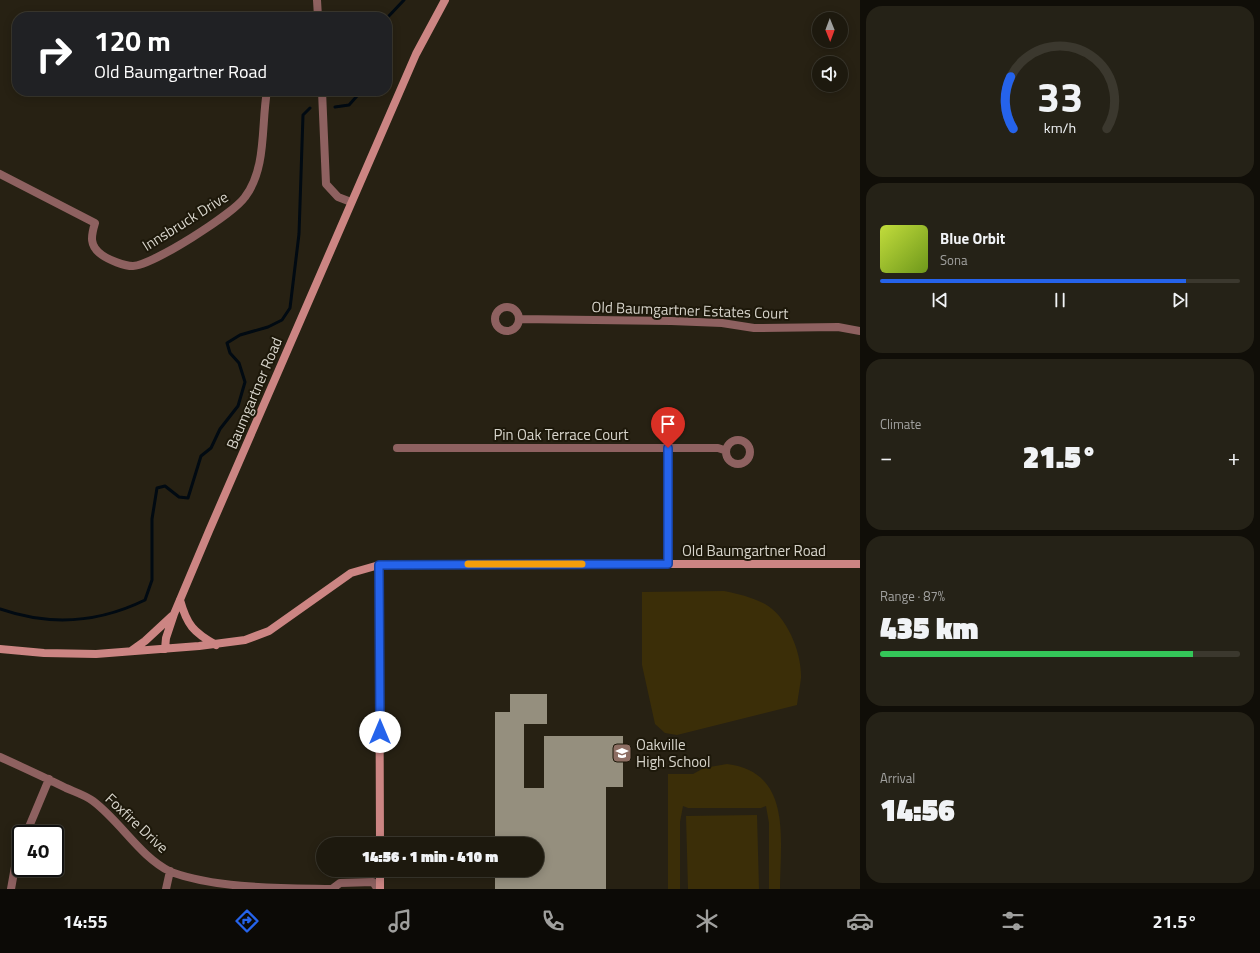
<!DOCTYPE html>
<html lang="en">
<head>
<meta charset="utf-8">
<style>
	:root { --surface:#1d190e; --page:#252217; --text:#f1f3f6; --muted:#a0a09e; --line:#3b382e; --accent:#2563eb }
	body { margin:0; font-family:"Titillium Web",sans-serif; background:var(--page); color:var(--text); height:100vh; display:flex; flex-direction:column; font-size:15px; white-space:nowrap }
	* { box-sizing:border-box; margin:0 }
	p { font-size:13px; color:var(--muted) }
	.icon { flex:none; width:22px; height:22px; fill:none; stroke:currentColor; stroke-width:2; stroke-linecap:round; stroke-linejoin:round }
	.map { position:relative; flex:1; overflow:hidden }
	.drawer { display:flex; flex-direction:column; gap:6px; padding:6px; background:#100e08; width:400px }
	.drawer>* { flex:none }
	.hud { position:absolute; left:12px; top:12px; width:380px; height:84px; border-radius:16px; box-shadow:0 2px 10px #0003,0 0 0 1px var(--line); background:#202124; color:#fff; overflow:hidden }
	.needle { width:26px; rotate:179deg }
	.fabs { position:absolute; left:812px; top:12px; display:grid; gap:8px }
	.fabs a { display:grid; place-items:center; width:36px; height:36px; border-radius:50%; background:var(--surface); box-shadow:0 2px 10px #0003,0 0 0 1px var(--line); font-size:20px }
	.speed { position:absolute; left:12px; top:825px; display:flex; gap:8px; font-size:20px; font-weight:700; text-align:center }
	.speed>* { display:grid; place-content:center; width:52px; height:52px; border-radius:50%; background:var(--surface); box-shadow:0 2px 10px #0003,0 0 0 1px var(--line); line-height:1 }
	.speed .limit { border:2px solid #111; border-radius:6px; background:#fff; color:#111 }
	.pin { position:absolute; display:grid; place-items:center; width:34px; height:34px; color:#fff; margin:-41px -17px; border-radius:50% 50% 50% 0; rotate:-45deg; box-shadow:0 0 4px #0007 }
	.pin .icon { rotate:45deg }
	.me { position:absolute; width:44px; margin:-22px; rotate:0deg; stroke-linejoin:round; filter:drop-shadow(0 0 3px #0008) }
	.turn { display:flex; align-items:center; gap:14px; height:84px; padding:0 16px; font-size:18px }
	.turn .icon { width:52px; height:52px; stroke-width:2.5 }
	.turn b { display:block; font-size:28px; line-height:34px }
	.big { font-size:30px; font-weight:800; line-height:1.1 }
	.drawer .tile { flex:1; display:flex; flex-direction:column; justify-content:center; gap:6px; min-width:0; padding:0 14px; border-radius:16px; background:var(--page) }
	.drawer .dial { align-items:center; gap:0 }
	.dial svg { height:104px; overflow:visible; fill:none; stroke:var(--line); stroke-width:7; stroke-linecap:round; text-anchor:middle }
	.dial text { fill:var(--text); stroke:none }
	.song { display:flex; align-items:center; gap:12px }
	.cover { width:48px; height:48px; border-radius:6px; background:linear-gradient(135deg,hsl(70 70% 55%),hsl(80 70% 35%)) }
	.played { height:4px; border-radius:2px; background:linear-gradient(90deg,var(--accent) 85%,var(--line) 85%) }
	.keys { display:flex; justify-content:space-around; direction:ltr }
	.heat { display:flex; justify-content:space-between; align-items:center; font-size:22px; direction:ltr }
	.charge { height:6px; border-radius:3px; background:linear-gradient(90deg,#34c759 87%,var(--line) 0) }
	.trip { position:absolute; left:316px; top:837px; width:228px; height:40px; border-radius:20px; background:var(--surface); box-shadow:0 2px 10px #0003,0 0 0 1px var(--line); font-weight:800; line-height:40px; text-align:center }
	.tab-bar { display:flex; height:64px; justify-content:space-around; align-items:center; background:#0c0a06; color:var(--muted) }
	.tab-bar .icon { width:28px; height:28px }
	.tab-bar .selected { color:var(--accent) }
	.tab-bar b { font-size:18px; color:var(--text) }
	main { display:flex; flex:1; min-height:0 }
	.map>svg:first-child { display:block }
	.green { fill:#3b2e08 }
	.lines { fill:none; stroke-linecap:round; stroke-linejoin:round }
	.stream { stroke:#010a12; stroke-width:3 }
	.building { fill:#958f7e }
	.street { stroke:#8e6160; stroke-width:8 }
	.secondary { stroke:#cc8583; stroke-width:8 }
	.route-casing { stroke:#184099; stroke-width:10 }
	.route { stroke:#2563eb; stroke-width:7 }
	.slow { stroke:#f59e0b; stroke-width:7 }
	.labels { text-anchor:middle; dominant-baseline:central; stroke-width:4; stroke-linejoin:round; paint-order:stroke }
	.street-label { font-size:15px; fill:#d7d4cb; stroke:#1d180a }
	.poi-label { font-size:15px; fill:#d7d4cb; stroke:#1d180a; text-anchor:start }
</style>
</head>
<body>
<main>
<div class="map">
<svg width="860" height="889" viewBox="0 0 860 889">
	<rect width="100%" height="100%" fill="#272113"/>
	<path class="green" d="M724,591C738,594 752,597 765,604C787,616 802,653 801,678C800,687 798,696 797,705L677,735L665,733L655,724L642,665V592Z
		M727,764C793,772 780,840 780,889H769V823L766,806L761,808H688L683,806L680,822V889H668V774H693L704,768Z
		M757,815L759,889H688L686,816Z"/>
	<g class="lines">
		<path class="stream" d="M387,18L404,0
			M335,107L349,105L357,96L356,91
			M0,609C49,626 98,623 145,600L152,580V519L157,488L165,486L179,497L188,498L201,456L211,448L220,429L238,406L245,382L239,363L230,353L227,343L240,335L268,327L282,320L290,308L299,234L303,115L310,108"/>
	</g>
	<path class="building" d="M510,694H547V724H524V788H544V736H623V787H606V889H495V870H537V844H495V712H510Z"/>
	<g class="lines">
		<path class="street" d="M317,0L318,17
			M322,91L326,184L338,197L351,202
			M0,174L95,223C91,236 89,246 102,255C109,260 124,266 133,266C153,265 233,214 245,197C267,168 261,125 267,91
			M495 319a12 12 0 1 1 24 0a12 12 0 1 1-24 0Z
			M519,319L671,321L722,323L754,328L838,327L860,331
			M726 452a12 12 0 1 1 24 0a12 12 0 1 1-24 0Z
			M397,448H718L724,450
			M668,564V448
			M0,757C22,767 44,777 66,788C75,792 85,795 93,801C121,822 140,857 171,872C218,889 281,888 332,889L340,883L373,882L377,888H380
			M26,834L49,779
			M11,889L16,861L21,845
			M166,889L170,871"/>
		<path class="secondary" d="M379,565L380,844
			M180,600C187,625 193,632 216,645
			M0,649L44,653L96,654L199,646L245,640L269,631L351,573L379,565L433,564H860
			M165,649L166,638L174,614L209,531L416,54L445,0
			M131,651L145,641L172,616
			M380,870V889"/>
	</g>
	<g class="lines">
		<defs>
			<path id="route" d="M380,732L379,565L668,564V448"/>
		</defs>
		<use href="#route" class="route-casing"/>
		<use href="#route" class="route"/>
		<path class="slow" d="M468,564H582"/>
	</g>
	<defs>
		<symbol id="school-square" viewBox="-11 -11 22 22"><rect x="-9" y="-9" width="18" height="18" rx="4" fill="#8d6e63" stroke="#1d180a"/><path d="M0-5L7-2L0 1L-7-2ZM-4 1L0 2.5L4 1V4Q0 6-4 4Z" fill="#fff"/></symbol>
	</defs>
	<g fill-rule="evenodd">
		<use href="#school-square" x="611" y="742" width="22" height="22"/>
	</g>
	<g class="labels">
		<g class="street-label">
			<text transform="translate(185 221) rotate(-32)">Innsbruck Drive</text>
			<text transform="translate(690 310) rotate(2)">Old Baumgartner Estates Court</text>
			<text transform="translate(254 393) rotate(-67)">Baumgartner Road</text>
			<text x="561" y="434">Pin Oak Terrace Court</text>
			<text x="754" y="550">Old Baumgartner Road</text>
			<text transform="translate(137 823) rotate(43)">Foxfire Drive</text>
		</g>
		<g class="poi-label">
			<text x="636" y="744">Oakville<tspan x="636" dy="17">High School</tspan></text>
		</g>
	</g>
</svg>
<div class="fabs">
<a><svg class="needle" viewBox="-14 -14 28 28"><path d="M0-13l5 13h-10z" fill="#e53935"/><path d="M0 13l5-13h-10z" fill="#a0a09e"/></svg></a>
<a><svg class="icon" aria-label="sound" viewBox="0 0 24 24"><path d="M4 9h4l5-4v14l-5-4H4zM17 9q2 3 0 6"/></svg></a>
</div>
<div class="speed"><div class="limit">40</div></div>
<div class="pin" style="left:668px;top:448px;background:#d93025"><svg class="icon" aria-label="arrive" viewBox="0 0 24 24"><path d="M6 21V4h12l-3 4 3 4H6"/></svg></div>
<svg class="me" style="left:380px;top:732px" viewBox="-20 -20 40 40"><circle r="19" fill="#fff"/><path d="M0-13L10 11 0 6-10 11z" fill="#2563eb"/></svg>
<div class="trip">14:56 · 1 min · 410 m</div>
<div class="hud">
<div class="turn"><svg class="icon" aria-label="right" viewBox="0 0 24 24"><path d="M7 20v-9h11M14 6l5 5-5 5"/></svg><div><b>120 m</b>Old Baumgartner Road</div></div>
</div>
</div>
<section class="drawer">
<div class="tile dial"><svg viewBox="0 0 100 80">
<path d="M14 69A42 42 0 1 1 86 69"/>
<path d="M14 69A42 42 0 0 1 12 29" stroke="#2563eb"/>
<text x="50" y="56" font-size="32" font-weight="700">33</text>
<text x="50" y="72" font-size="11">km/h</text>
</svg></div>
<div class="tile">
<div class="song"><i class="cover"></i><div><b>Blue Orbit</b><p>Sona</p></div></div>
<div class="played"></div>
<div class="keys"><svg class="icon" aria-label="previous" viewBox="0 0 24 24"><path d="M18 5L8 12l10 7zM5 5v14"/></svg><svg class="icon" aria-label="pause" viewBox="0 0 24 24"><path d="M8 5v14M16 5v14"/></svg><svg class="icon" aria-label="next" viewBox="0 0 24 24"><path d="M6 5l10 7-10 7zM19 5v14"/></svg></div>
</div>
<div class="tile"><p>Climate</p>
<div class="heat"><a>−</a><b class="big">21.5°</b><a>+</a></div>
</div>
<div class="tile"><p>Range · 87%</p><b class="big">435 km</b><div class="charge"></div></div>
<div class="tile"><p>Arrival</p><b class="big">14:56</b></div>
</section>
</main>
<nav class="tab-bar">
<b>14:55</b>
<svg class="icon selected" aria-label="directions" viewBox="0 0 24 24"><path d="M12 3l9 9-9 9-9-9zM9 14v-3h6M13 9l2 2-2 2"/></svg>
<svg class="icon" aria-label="music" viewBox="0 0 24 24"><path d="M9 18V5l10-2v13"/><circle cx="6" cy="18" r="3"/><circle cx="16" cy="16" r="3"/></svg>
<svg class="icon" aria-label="phone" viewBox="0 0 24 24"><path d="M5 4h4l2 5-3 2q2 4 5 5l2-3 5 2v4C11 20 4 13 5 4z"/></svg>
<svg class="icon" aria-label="climate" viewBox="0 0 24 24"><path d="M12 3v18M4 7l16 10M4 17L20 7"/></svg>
<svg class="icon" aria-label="car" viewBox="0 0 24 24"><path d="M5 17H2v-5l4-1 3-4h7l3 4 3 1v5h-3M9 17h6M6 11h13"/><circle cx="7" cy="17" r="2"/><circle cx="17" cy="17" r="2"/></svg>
<svg class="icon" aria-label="filters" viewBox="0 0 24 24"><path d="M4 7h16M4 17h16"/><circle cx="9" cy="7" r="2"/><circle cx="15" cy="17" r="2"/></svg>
<b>21.5°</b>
</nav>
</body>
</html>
